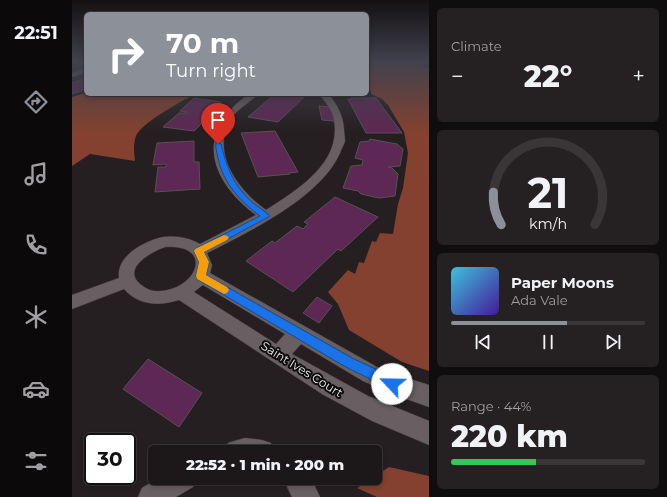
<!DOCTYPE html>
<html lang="en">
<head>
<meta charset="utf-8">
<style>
	:root { --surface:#1c1719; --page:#252022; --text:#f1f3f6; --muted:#a09fa2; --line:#3a3638; --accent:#8c9099 }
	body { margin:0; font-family:Montserrat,sans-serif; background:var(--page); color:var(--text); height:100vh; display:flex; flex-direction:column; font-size:15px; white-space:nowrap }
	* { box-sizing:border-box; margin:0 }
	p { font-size:13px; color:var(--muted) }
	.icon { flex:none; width:22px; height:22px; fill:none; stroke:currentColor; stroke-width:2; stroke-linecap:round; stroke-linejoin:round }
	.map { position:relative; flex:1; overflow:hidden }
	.sheet { display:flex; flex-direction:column; gap:8px; padding:8px; background:#0f0d0e; width:238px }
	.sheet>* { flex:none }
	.banner { position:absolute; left:12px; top:12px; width:285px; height:84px; border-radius:6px; box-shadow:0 2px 6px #0003,0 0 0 1px var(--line); background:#8c9099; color:#fff; overflow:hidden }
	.speed { position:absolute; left:12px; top:433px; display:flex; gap:8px; font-size:20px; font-weight:700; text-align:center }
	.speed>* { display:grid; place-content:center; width:52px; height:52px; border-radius:50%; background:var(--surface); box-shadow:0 2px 6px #0003,0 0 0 1px var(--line); line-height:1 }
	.speed .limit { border:2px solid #111; border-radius:6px; background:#fff; color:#111 }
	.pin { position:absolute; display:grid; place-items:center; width:34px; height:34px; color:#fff; margin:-41px -17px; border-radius:50% 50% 50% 0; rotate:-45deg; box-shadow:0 0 4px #0007 }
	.pin .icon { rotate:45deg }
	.me { position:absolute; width:44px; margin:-22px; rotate:294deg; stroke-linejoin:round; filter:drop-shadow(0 0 3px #0008) }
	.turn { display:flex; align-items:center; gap:14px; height:84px; padding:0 16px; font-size:18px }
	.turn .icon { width:52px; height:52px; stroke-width:2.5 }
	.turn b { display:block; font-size:28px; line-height:34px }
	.big { font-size:30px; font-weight:800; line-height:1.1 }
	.sheet .card { flex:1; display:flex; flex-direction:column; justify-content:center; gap:6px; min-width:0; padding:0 14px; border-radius:6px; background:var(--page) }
	.sheet .dial { align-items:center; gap:0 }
	.dial svg { height:104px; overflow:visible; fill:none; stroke:var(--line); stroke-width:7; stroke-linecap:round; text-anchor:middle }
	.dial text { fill:var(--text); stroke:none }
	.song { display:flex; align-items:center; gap:12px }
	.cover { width:48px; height:48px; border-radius:6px; background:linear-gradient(135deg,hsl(190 70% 55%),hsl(260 70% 35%)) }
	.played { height:4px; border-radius:2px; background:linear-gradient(90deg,var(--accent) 60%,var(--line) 60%) }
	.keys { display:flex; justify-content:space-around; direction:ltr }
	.heat { display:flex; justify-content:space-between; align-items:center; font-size:22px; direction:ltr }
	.charge { height:6px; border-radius:3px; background:linear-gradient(90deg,#34c759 44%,var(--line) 0) }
	.trip { position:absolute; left:76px; top:445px; width:234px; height:40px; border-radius:6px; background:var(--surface); box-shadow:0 2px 6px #0003,0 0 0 1px var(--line); font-weight:800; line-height:40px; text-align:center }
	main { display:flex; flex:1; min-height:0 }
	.tabs { display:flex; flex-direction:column; width:72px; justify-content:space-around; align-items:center; background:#0b090a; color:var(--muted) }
	.tabs .icon { width:28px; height:28px }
	.tabs .current { color:var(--accent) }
	.tabs b { font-size:18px; color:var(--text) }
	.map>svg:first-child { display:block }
	.forest { fill:#84412f }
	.building { fill:#5d2853; stroke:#575156 }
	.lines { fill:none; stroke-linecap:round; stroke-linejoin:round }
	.minor-casing { stroke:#413b3d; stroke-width:1 }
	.minor { fill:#675f61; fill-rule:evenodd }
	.route { fill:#1a73e8; stroke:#114b97 }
	.slow { fill:#f59e0b }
	.labels { text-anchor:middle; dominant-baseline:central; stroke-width:4; stroke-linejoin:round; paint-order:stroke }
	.near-street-label { font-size:12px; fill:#f3eef0; stroke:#0d0a0b }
</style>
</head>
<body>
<main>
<nav class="tabs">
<b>22:51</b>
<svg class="icon current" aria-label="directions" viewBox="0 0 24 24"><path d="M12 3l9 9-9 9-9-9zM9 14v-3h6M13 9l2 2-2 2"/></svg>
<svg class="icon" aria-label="music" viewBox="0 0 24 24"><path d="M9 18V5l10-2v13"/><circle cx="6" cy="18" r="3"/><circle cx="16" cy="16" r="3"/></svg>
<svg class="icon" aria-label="phone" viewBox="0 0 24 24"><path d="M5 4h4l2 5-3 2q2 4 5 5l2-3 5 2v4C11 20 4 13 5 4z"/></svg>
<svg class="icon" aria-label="climate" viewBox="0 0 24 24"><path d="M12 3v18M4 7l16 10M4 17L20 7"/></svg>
<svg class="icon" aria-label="car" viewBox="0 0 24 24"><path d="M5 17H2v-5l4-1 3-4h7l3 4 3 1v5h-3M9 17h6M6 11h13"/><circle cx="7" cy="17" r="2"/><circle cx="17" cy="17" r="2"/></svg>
<svg class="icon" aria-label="filters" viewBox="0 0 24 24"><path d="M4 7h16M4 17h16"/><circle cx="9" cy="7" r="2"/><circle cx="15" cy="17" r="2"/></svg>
</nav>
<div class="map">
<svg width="357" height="497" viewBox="0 0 357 497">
	<rect width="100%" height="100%" fill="#261f21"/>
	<path class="forest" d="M295,62H349L354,68H357V371L330,362L277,330L266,304L256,292L276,270L283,274L287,262L292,263L300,241L304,242L308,233L321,234L326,204L331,188L336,153L332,132L316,105L310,99L299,94V91L295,88Z
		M14,93V94H124C111,100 69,123 64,136C61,144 62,153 63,161L18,154L0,166V97Z
		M317,467L357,476V497H305L285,488L301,478H303V476Z"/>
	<path class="building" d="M14,78V89L0,94V83Z
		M203,94L232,97L206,122L176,117Z
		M122,98L149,102L137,114H131L130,115L137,116L122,131L91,127L107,113H114L115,112L108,111Z
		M279,98H304L330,133H294L276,99H280Z
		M247,106L258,107L262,121L250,120Z
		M203,131L226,172L217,173L218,174L186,177L169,133Z
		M298,139L325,144L331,149L328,166L316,167L320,168L326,174L323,196L307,198L289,194L286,191L271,188L279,166L290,165L291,160L283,158L288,142L297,141Z
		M122,141V162H127L128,189L83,192L86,167H94V164L81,165L85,143Z
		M263,197L306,217L269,251L266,249L221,292L174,261L200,241L203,243L225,226L231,229L236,224L232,222Z
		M245,297L260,306L247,323L231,313Z
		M76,359L130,393L107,427L51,389Z"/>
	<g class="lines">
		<defs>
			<path id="minor" d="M14,68V72L0,77V73Z
				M177,94H186C179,102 168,107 161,116C136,151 166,190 194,210C225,190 270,163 262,120C261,110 253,102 247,94H256C265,104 271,115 272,129C272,133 273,138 273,141C272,145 269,149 268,153C248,198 178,231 135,253L140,265L138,273L305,367L322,374L357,385V407L320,394L291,381L229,344L220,354L296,396L357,421V445L300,421L250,394L107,300C87,306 67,306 52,289L0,309V295L47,278C44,255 73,241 91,237C103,235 118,238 128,244L184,215C137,180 122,132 177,94ZM93,247C146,244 123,294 82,291C76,290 72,287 68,284C49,268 81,251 93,247ZM131,285L213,334L204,344L122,292Z
				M173,438L190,440L199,443L202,452H153L156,443Z
				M87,478H125L121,487L104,497H66L70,488Z
				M211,478H239L248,497H220Z"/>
		</defs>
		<use href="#minor" class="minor-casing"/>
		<use href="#minor" class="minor"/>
	</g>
	<linearGradient id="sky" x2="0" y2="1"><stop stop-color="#151112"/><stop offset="0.47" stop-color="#41424e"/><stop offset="1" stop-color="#41424e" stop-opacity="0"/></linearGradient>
	<rect width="357" height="132" fill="url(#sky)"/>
	<path class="route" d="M144,142L149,144C155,168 161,185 181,203C186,207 193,211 198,216L132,252L137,262L134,275L280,358L325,379L327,384L325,388L320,390L272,366L125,279L124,276L127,262L122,251L123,249L188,216C168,201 151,183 146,158C145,153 143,147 144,142Z"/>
	<path class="slow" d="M152,235L155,236L157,238L155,240L132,252L137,262L134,275L155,287L157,290L155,293L152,294L125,279L124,276L127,262L122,251L123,249Z"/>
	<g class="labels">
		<g class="near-street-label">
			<text transform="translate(230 369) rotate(32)">Saint Ives Court</text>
		</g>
	</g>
</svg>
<div class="speed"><div class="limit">30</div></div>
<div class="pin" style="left:146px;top:144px;background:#d93025"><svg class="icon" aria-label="arrive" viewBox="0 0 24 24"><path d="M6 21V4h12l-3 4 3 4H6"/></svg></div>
<svg class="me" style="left:320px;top:384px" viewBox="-20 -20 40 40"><circle r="19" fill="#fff"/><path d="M0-13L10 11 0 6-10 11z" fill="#1a73e8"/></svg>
<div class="trip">22:52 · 1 min · 200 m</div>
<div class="banner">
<div class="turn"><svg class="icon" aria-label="right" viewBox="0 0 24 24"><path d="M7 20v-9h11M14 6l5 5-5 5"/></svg><div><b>70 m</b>Turn right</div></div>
</div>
</div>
<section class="sheet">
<div class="card"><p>Climate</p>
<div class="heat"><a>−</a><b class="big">22°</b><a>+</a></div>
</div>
<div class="card dial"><svg viewBox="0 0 100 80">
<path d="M14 69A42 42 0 1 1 86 69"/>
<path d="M14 69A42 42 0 0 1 8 44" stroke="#8c9099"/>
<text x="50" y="56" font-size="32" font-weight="700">21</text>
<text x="50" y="72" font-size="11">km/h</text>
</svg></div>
<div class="card">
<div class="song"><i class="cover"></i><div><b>Paper Moons</b><p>Ada Vale</p></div></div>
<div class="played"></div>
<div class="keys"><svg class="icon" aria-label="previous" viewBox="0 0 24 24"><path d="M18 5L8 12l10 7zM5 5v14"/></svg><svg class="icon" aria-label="pause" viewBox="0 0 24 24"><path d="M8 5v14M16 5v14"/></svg><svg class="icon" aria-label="next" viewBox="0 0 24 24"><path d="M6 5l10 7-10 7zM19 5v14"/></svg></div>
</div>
<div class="card"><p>Range · 44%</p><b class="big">220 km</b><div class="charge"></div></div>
</section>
</main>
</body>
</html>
